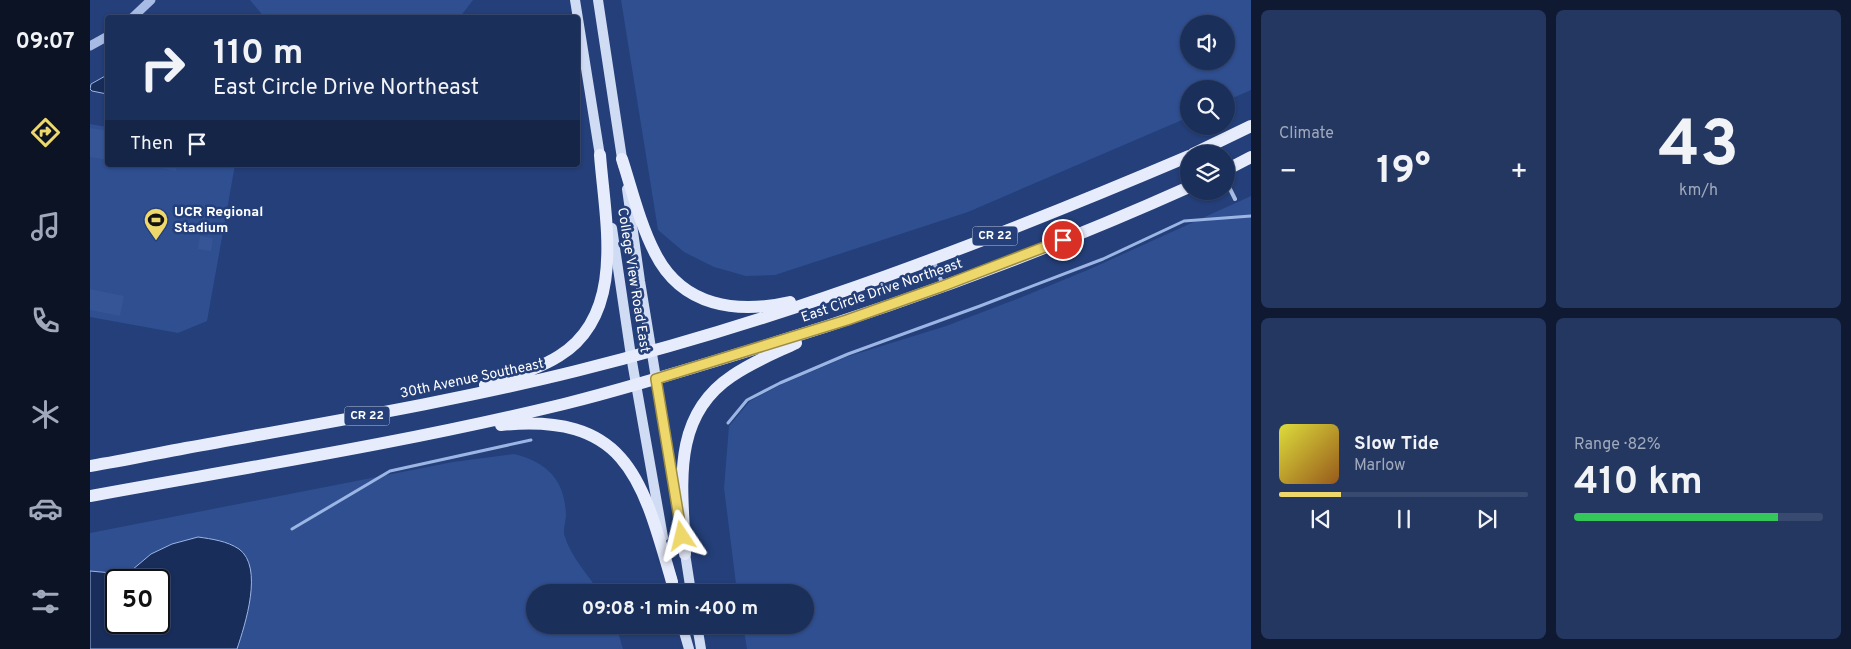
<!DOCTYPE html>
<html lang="en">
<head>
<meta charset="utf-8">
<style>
	:root { --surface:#1b2f5b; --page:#243761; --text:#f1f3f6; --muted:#a0a9bb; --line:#394a71; --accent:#eed76b }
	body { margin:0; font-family:Overpass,sans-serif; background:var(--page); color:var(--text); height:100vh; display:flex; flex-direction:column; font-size:19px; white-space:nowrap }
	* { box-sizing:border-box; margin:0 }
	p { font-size:16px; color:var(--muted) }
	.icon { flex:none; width:28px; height:28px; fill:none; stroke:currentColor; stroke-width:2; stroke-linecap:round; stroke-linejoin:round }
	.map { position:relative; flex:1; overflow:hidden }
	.sheet { display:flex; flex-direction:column; gap:10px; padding:10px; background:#0f1a32; width:600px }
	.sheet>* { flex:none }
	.banner { position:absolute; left:15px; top:15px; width:475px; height:152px; border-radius:5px; box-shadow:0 1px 4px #0004,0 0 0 1px var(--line); background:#1b2f5b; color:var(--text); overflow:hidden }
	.fabs { position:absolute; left:1090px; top:15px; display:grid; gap:10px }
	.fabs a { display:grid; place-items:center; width:55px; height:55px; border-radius:50%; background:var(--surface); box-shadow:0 1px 4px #0004,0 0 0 1px var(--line); font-size:25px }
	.speed { position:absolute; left:15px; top:569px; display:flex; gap:10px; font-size:25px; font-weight:700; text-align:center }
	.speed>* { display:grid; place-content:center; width:65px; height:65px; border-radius:50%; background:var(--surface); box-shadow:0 1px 4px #0004,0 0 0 1px var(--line); line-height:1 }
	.speed .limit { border:2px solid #111; border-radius:8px; background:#fff; color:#111 }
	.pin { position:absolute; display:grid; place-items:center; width:42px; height:42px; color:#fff; margin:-21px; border:2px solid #fff; border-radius:50%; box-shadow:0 1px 5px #0007 }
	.me { position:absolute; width:55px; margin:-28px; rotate:350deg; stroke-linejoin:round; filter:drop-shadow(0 0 4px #0008) }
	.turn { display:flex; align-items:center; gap:18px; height:105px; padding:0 25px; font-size:22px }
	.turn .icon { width:65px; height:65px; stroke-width:2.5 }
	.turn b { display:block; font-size:35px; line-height:42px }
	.then { display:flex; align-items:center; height:48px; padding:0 25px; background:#0003; gap:10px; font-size:19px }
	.big { font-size:38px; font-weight:700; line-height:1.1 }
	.sheet .widget { flex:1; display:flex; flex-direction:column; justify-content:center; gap:8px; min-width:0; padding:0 18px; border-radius:8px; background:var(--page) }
	.sheet .dial { align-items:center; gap:0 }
	.dial b { font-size:65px; line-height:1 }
	.song { display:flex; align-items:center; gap:15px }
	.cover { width:60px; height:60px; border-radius:8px; background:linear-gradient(135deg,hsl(60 70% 55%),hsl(30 70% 35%)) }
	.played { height:5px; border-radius:2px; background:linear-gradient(90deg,var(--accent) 25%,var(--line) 25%) }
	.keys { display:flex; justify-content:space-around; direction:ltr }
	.heat { display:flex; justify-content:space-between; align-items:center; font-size:28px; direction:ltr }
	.charge { height:8px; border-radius:4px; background:linear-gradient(90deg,#34c759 82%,var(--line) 0) }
	.sheet .tiles { flex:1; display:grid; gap:10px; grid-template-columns:repeat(2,1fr) }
	.trip { position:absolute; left:436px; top:584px; width:288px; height:50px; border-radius:25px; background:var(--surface); box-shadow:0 1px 4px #0004,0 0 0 1px var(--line); font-weight:700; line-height:50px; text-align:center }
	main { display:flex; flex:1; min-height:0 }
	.menu { display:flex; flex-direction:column; width:90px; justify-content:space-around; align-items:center; background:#0b1324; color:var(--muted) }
	.menu .icon { width:35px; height:35px }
	.menu .selected { color:var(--accent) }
	.menu b { font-size:22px; color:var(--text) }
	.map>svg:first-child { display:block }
	.green { fill:#2f4f91; fill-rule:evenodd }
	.water { fill:#192d5a; stroke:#9bb5e5; fill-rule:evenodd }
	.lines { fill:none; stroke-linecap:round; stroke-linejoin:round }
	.stream { stroke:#9bb5e5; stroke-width:3 }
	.building { fill:#355596 }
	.service { stroke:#a7bbe4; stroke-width:4 }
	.tertiary { stroke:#a7bbe4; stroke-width:9 }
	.secondary { stroke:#d0dbf4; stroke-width:10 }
	.primary { stroke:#e7ecfc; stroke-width:12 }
	.route-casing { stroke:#9b8c46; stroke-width:12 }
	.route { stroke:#eed76b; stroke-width:9 }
	.labels { text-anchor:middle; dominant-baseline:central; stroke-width:5; stroke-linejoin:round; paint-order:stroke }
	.shield { fill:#243f79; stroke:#bdc5d7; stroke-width:1 }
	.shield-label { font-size:12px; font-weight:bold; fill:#fff }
	.poi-label { font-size:14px; font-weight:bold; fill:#fff; stroke:#243f79; text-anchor:start }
	.street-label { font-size:14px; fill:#fff; stroke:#243f79 }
</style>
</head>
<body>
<main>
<nav class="menu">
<b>09:07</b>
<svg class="icon selected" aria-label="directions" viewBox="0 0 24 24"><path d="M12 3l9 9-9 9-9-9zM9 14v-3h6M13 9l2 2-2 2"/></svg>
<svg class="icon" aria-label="music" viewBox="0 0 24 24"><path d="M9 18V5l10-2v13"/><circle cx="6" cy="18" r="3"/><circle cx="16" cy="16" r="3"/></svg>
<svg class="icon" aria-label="phone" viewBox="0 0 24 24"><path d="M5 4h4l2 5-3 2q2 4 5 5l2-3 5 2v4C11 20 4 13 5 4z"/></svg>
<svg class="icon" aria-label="climate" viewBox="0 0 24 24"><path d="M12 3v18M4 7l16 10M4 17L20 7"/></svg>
<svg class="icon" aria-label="car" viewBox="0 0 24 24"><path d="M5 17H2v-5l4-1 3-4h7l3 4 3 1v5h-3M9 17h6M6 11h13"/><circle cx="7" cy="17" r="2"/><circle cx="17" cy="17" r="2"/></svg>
<svg class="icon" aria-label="filters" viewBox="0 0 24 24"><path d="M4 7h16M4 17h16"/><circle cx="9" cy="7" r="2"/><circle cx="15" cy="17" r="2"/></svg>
</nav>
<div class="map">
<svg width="1161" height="649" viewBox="0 0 1161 649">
	<rect width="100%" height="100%" fill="#243f79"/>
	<path class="green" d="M160,0H383L370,17L175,18Z
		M531,0H1161V90L1136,101V89H1099V117L878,212L685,275L656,276L624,267L594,252L568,230ZM1099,24H1136V61H1099Z
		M0,124L17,127L18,165H145L117,321L88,333L0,317Z
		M1161,196V649H657L653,625H715V592H647L634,488L639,426L660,401L688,386L756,357L856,326L932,297L1000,269Z
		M424,454C457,462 475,480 476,515C476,522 472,531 475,537C482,559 498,574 509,592H445V625H526L533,649H0V533L363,462ZM26,580H69V622H26Z"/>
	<path class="water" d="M17,75V94L2,91L0,89L1,84Z
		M108,537C122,539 137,541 149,549C174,567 155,625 147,649H0V571L22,573L42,570L61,554L82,544ZM26,580H69V622H26Z"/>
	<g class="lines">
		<path class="stream" d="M638,423L657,400L690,383L758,354L890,306L1013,259L1094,221L1161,216
			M202,529L300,471L441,440"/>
	</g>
	<path class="building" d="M0,128L18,131V160L0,157Z
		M57,165H87L86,171Z
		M110,236L123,238L121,251L108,249Z
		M0,289L34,296L30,316L0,310Z"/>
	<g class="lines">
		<path class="service" d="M1136,181L1145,199
			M844,262L852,283"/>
		<path class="tertiary" d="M42,18L61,0
			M0,46L18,36"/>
		<path class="secondary" d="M485,0L511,162
			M508,0L533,165
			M537,189L550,281L589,518
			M522,228L541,356L573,537
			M594,547L601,592
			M581,576L585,592
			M592,625L599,649
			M607,625L611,649"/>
		<path class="primary" d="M1103,154L1161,126
			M532,159C542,190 550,224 565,253C592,307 647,314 700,302
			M1136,170L1161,157
			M395,385C419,377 447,370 469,356C537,314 515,221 510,155
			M411,425C537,413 552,478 582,582
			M0,466C32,461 64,454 96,448C226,424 357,403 486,371C697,319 899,241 1099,156
			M0,496C159,467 318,442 474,404C534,389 593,371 651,353C804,307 954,252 1099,187
			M595,554C593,489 579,418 642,376C662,362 685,353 706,343"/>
	</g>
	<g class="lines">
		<defs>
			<path id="route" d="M592,536L566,379L757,320L853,286L973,240"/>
		</defs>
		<use href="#route" class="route-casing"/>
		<use href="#route" class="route"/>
	</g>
	<defs>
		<symbol id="stadium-pin" viewBox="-11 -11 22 30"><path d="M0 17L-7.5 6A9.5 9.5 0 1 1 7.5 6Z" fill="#eed76b" stroke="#243f79"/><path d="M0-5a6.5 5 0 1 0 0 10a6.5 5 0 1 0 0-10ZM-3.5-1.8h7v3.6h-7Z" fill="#111"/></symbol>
	</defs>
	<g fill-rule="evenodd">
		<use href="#stadium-pin" x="52" y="206" width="28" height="38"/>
	</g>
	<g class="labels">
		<g class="shield">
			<rect x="882.5" y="226.5" width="45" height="19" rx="4"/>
			<rect x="254.5" y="406.5" width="45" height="19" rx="4"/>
		</g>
		<g class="shield-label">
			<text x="905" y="236">CR 22</text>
			<text x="277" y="416">CR 22</text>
		</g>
		<g class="poi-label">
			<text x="84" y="212">UCR Regional<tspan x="84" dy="16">Stadium</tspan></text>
		</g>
		<g class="street-label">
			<text transform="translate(543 280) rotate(81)">College View Road East</text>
			<text transform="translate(792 291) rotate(-19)">East Circle Drive Northeast</text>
			<text transform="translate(382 379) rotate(-12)">30th Avenue Southeast</text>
		</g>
	</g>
</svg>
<div class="fabs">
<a><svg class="icon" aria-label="sound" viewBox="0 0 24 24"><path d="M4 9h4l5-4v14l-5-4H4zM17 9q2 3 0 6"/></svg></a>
<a><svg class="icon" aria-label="search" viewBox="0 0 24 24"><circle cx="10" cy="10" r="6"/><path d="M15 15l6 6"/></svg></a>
<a><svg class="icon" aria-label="layers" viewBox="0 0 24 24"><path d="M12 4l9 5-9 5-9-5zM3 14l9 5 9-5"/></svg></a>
</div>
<div class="speed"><div class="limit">50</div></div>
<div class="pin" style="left:973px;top:240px;background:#d93025"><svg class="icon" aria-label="arrive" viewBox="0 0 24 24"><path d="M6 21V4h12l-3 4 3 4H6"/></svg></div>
<svg class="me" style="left:592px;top:536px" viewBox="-20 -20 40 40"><path d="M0-17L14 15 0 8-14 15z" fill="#eed76b" stroke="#fff" stroke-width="4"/></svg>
<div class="trip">09:08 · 1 min · 400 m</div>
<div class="banner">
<div class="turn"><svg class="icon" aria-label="right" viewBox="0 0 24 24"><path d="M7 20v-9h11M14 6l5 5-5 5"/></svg><div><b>110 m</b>East Circle Drive Northeast</div></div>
<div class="then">Then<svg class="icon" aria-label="arrive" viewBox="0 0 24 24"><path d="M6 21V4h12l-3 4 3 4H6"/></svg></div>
</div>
</div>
<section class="sheet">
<div class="tiles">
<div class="widget"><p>Climate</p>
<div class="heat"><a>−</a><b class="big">19°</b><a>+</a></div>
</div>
<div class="widget dial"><b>43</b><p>km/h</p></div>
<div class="widget">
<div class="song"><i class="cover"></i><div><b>Slow Tide</b><p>Marlow</p></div></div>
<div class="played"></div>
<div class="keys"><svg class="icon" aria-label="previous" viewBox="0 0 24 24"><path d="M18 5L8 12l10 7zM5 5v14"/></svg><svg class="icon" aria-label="pause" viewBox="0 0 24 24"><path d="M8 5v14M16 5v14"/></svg><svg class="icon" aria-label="next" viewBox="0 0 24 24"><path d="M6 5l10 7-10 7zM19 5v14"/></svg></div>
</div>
<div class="widget"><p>Range · 82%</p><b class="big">410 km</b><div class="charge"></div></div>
</div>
</section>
</main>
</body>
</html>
